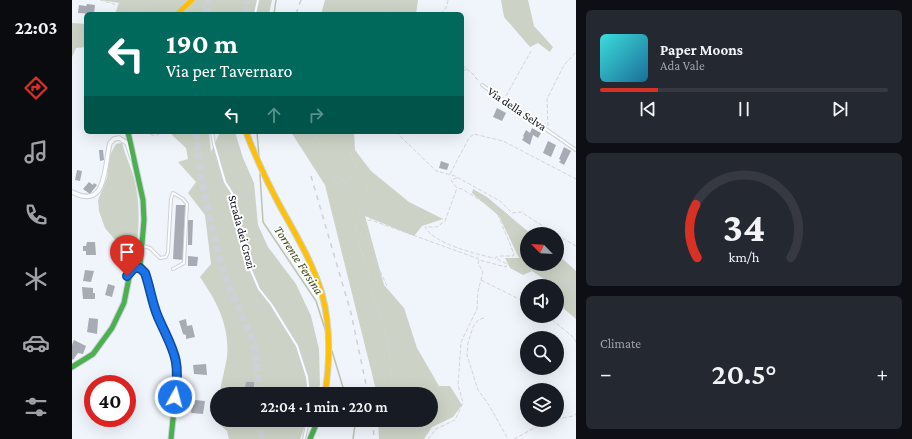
<!DOCTYPE html>
<html lang="en">
<head>
<meta charset="utf-8">
<style>
	:root { --surface:#171b24; --page:#242831; --text:#f1f3f6; --muted:#9ea1a6; --line:#363941; --accent:#d93025 }
	body { margin:0; font-family:"Crimson Pro",serif; background:var(--page); color:var(--text); height:100vh; display:flex; flex-direction:column; font-size:15px; white-space:nowrap }
	* { box-sizing:border-box; margin:0 }
	p { font-size:13px; color:var(--muted) }
	.icon { flex:none; width:22px; height:22px; fill:none; stroke:currentColor; stroke-width:2; stroke-linecap:round; stroke-linejoin:round }
	.map { position:relative; flex:1; overflow:hidden }
	.panel { display:flex; flex-direction:column; gap:10px; padding:10px; background:#0d0f14; width:336px }
	.panel>* { flex:none }
	.top-card { position:absolute; left:12px; top:12px; width:380px; height:122px; border-radius:6px; box-shadow:0 4px 16px #0002; background:#00695c; color:#fff; overflow:hidden }
	.needle { width:26px; rotate:295deg }
	.tools { position:absolute; left:448px; top:227px; display:grid; gap:8px }
	.tools a { display:grid; place-items:center; width:44px; height:44px; border-radius:50%; background:var(--surface); box-shadow:0 4px 16px #0002; font-size:20px }
	.speed { position:absolute; left:12px; top:375px; display:flex; gap:8px; font-size:20px; font-weight:700; text-align:center }
	.speed>* { display:grid; place-content:center; width:52px; height:52px; border-radius:50%; background:var(--surface); box-shadow:0 4px 16px #0002; line-height:1 }
	.speed .limit { border:6px solid #d22; background:#fff; color:#111 }
	.pin { position:absolute; display:grid; place-items:center; width:34px; height:34px; color:#fff; margin:-41px -17px; border-radius:50% 50% 50% 0; rotate:-45deg; box-shadow:0 0 4px #0007 }
	.pin .icon { rotate:45deg }
	.me { position:absolute; width:44px; margin:-22px; rotate:7deg; stroke-linejoin:round; filter:drop-shadow(0 0 3px #0008) }
	.turn { display:flex; align-items:center; gap:14px; height:84px; padding:0 16px; font-size:18px }
	.turn .icon { width:52px; height:52px; stroke-width:2.5 }
	.turn b { display:block; font-size:28px; line-height:34px }
	.lanes { display:flex; align-items:center; height:38px; padding:0 16px; background:#0003; justify-content:center; gap:20px; direction:ltr }
	.lanes .off { opacity:.35 }
	.big { font-size:30px; font-weight:600; line-height:1.1 }
	.panel .tile { flex:1; display:flex; flex-direction:column; justify-content:center; gap:6px; min-width:0; padding:0 14px; border-radius:6px; background:var(--page) }
	.panel .dial { align-items:center; gap:0 }
	.dial svg { height:104px; overflow:visible; fill:none; stroke:var(--line); stroke-width:7; stroke-linecap:round; text-anchor:middle }
	.dial text { fill:var(--text); stroke:none }
	.song { display:flex; align-items:center; gap:12px }
	.cover { width:48px; height:48px; border-radius:6px; background:linear-gradient(135deg,hsl(180 70% 55%),hsl(200 70% 35%)) }
	.played { height:4px; border-radius:2px; background:linear-gradient(90deg,var(--accent) 20%,var(--line) 20%) }
	.keys { display:flex; justify-content:space-around; direction:ltr }
	.heat { display:flex; justify-content:space-between; align-items:center; font-size:22px; direction:ltr }
	.trip { position:absolute; left:138px; top:387px; width:228px; height:40px; border-radius:20px; background:var(--surface); box-shadow:0 4px 16px #0002; font-weight:600; line-height:40px; text-align:center }
	main { display:flex; flex:1; min-height:0 }
	.tab-bar { display:flex; flex-direction:column; width:72px; justify-content:space-around; align-items:center; background:#090b0e; color:var(--muted) }
	.tab-bar .icon { width:28px; height:28px }
	.tab-bar .active { color:var(--accent) }
	.tab-bar b { font-size:18px; color:var(--text) }
	.map>svg:first-child { display:block }
	.forest { fill:#ccd2c5 }
	.lines { fill:none; stroke-linecap:round; stroke-linejoin:round }
	.stream { stroke:#bdc2b0; stroke-width:1.5 }
	.building { fill:#a7abb4 }
	.highway-tunnel { stroke:#cdd2d9; stroke-width:7; stroke-dasharray:7 3.5; stroke-linecap:butt }
	.lane-casing { stroke:#ccd1d9; stroke-width:4 }
	.street-casing { stroke:#ccd1d9; stroke-width:5.5 }
	.fast-casing { stroke:#ccd1d9; stroke-width:7 }
	.slow-casing { stroke:#ccd1d9; stroke-width:7 }
	.path { stroke:#d2d4d6; stroke-width:1; stroke-dasharray:4 2; stroke-linecap:butt }
	.lane { stroke:#fdfdfe; stroke-width:2 }
	.street { stroke:#fdfdfe; stroke-width:3.5 }
	.fast { stroke:#4caf50; stroke-width:5 }
	.slow { stroke:#ffc107; stroke-width:5 }
	.rail { stroke:#cfd0d3; stroke-width:1.5; stroke-dasharray:5 5; stroke-linecap:butt }
	.route-casing { stroke:#114b97; stroke-width:10 }
	.route { stroke:#1a73e8; stroke-width:7 }
	.labels { text-anchor:middle; dominant-baseline:central; stroke-width:4; stroke-linejoin:round; paint-order:stroke }
	.street-label { font-size:12px; fill:#090e18; stroke:#fff }
	.water-label { font-size:13px; font-style:italic; fill:#464d1c; stroke:#fff }
</style>
</head>
<body>
<main>
<nav class="tab-bar">
<b>22:03</b>
<svg class="icon active" aria-label="directions" viewBox="0 0 24 24"><path d="M12 3l9 9-9 9-9-9zM9 14v-3h6M13 9l2 2-2 2"/></svg>
<svg class="icon" aria-label="music" viewBox="0 0 24 24"><path d="M9 18V5l10-2v13"/><circle cx="6" cy="18" r="3"/><circle cx="16" cy="16" r="3"/></svg>
<svg class="icon" aria-label="phone" viewBox="0 0 24 24"><path d="M5 4h4l2 5-3 2q2 4 5 5l2-3 5 2v4C11 20 4 13 5 4z"/></svg>
<svg class="icon" aria-label="climate" viewBox="0 0 24 24"><path d="M12 3v18M4 7l16 10M4 17L20 7"/></svg>
<svg class="icon" aria-label="car" viewBox="0 0 24 24"><path d="M5 17H2v-5l4-1 3-4h7l3 4 3 1v5h-3M9 17h6M6 11h13"/><circle cx="7" cy="17" r="2"/><circle cx="17" cy="17" r="2"/></svg>
<svg class="icon" aria-label="filters" viewBox="0 0 24 24"><path d="M4 7h16M4 17h16"/><circle cx="9" cy="7" r="2"/><circle cx="15" cy="17" r="2"/></svg>
</nav>
<div class="map">
<svg width="504" height="439" viewBox="0 0 504 439">
	<rect width="100%" height="100%" fill="#f0f4fb"/>
	<path class="forest" d="M28,0H200L197,14H43L47,3Z
		M253,0H346L344,14H249Z
		M429,0H456L462,26L481,47L478,52L466,43L458,47L432,17Z
		M0,23L14,24V47L4,48L0,57Z
		M100,132H137L139,152L148,132H163L171,158L182,183L186,225L196,247L224,284L239,316L247,349L248,385L245,394H148C149,382 153,370 155,357C158,326 145,302 128,277L139,264L133,215L116,193L124,182L106,162L116,159L114,148L100,135Z
		M219,132H282L283,150L299,171L337,202L371,219L350,226L342,236L293,216L312,285L332,308L345,348L367,386H378L390,405L381,417L360,427L352,439H307L306,420H359V394H305L253,185Z
		M50,143C53,155 59,167 62,178C69,205 67,231 63,258L51,269L41,250L45,242L33,228L27,211L26,200L35,178L38,155L44,144Z
		M401,189L415,197L459,234H455V264H485V254L504,271V319L485,303V286H471L472,279L460,271L451,275L438,268L433,258H447L427,216L400,193Z
		M148,420H235L228,439H157L155,431L148,425Z"/>
	<g class="lines">
		<path class="stream" d="M202,14L204,0
			M185,132L187,156
			M188,174L191,222L244,301L253,329
			M260,351L273,394
			M281,420L283,425L281,439"/>
	</g>
	<path class="building" d="M15,4L23,5L22,14L6,13L7,5L14,6Z
		M425,108L434,113L430,121L421,117Z
		M460,128L469,133L466,138L461,135L458,145L450,140L452,137L451,136L454,130L458,133Z
		M476,141L484,145L479,157L471,153Z
		M492,147L499,151L492,165L487,162L489,160L487,159Z
		M27,150H31L32,160L28,161Z
		M369,161L377,164L375,170L367,168Z
		M5,170L10,171L8,181L3,180Z
		M17,182L21,185L22,183L25,185L18,194L11,189Z
		M104,205H114L112,260L101,259Z
		M116,220H121L120,245H116Z
		M15,242H23L24,255H14V251H11V246H14Z
		M116,256L126,257L125,266H116Z
		M13,270L22,271L19,282L11,281Z
		M36,284L43,286L40,297L33,295Z
		M10,287L21,288V293H23V299H11Z
		M17,318L26,319L25,334L15,332Z
		M114,319L115,326L120,325L123,337L114,339V335L111,334L107,321Z
		M2,340L14,346L11,354L6,353L1,360L0,359V345Z
		M134,364L135,375L122,374L121,365Z
		M174,382H182V391L178,390V394H172Z
		M123,400L133,401L131,414L119,413L120,404L122,405Z"/>
	<g class="lines">
		<path class="highway-tunnel" d="M133,14L137,0
			M174,14L175,0
			M124,132C128,180 139,229 153,275C160,295 170,314 178,334C185,353 186,374 187,394
			M188,420L189,439"/>
		<defs>
			<path id="lane" d="M183,14L186,0
				M410,85L504,150
				M140,132L142,144L153,182L160,193L175,261L187,289L199,304L225,346L235,377L237,394
				M71,246L78,248L88,258L94,257L96,252L99,199L101,193L111,199L115,204L112,263L101,269
				M232,439L236,420"/>
			<path id="street" d="M0,192C36,211 32,165 38,143L42,139L47,138L55,143L60,158"/>
			<path id="fast" d="M56,132L71,200L72,220L68,267
				M68,267L73,273L86,316L104,356L106,369L99,439
				M0,367L21,354L40,328L52,303L58,273L60,269L68,267
				M238,439L246,420"/>
			<path id="slow" d="M105,14L120,0
				M174,132C184,158 195,182 208,206C224,235 241,263 250,294C259,327 258,361 253,394"/>
		</defs>
		<use href="#lane" class="lane-casing"/>
		<use href="#street" class="street-casing"/>
		<use href="#fast" class="fast-casing"/>
		<use href="#slow" class="slow-casing"/>
		<path class="path" d="M28,0C47,5 70,16 85,0
			M315,14L324,0
			M369,14L375,6L376,0
			M390,65L401,74L407,82
			M390,70H396
			M434,96L459,51
			M476,126L475,99L492,65L504,52
			M73,132L83,136L91,132
			M239,132L259,157L277,172L279,178L276,182L265,177L260,178L299,219
			M266,132L277,147L284,168L296,188L293,197L283,203
			M324,132L364,171L383,176L428,201L440,213L449,212L483,234
			M342,133L343,132
			M378,174L397,138L402,134L431,141L504,179
			M385,178L379,180L385,188L373,221L365,227H353C362,244 404,254 422,258
			M283,227L289,210
			M485,235L504,246
			M299,244L283,228L303,301L316,341L320,381
			M409,280L455,303
			M315,286L304,262L293,225V221L299,220L407,259
			M475,316L500,336L504,342
			M412,318L406,320L401,327L396,343L395,355L406,390L417,405L436,439
			M485,419L501,416L504,414
			M356,439L364,429L383,420L391,403L386,385L389,342L405,309L406,291L411,272L406,263L407,260L434,267L435,264L423,258L427,256H441L442,254L424,210L390,189L385,188
			M442,439L477,420"/>
		<use href="#lane" class="lane"/>
		<use href="#street" class="street"/>
		<use href="#fast" class="fast"/>
		<use href="#slow" class="slow"/>
		<path class="rail" d="M224,14L229,0
			M239,176L279,313L296,394
			M301,420L302,439"/>
	</g>
	<g class="lines">
		<defs>
			<path id="route" d="M55,276L62,268H68L73,273C78,287 80,303 86,317C101,351 109,358 103,397"/>
		</defs>
		<use href="#route" class="route-casing"/>
		<use href="#route" class="route"/>
	</g>
	<g class="labels">
		<g class="street-label">
			<text transform="translate(445 109) rotate(34)">Via della Selva</text>
			<text transform="translate(170 232) rotate(75)">Strada dei Crozi</text>
		</g>
		<g class="water-label">
			<text transform="translate(227 260) rotate(57)">Torrente Fersina</text>
		</g>
	</g>
</svg>
<div class="tools">
<a><svg class="needle" viewBox="-14 -14 28 28"><path d="M0-13l5 13h-10z" fill="#e53935"/><path d="M0 13l5-13h-10z" fill="#9ea1a6"/></svg></a>
<a><svg class="icon" aria-label="sound" viewBox="0 0 24 24"><path d="M4 9h4l5-4v14l-5-4H4zM17 9q2 3 0 6"/></svg></a>
<a><svg class="icon" aria-label="search" viewBox="0 0 24 24"><circle cx="10" cy="10" r="6"/><path d="M15 15l6 6"/></svg></a>
<a><svg class="icon" aria-label="layers" viewBox="0 0 24 24"><path d="M12 4l9 5-9 5-9-5zM3 14l9 5 9-5"/></svg></a>
</div>
<div class="speed"><div class="limit">40</div></div>
<div class="pin" style="left:55px;top:276px;background:#d93025"><svg class="icon" aria-label="arrive" viewBox="0 0 24 24"><path d="M6 21V4h12l-3 4 3 4H6"/></svg></div>
<svg class="me" style="left:103px;top:397px" viewBox="-20 -20 40 40"><circle r="17" fill="#1a73e8" stroke="#fff" stroke-width="3"/><path d="M0-11L8 9 0 5-8 9z" fill="#fff"/></svg>
<div class="trip">22:04 · 1 min · 220 m</div>
<div class="top-card">
<div class="turn"><svg class="icon" aria-label="left" viewBox="0 0 24 24"><path d="M17 20v-9H6M10 6l-5 5 5 5"/></svg><div><b>190 m</b>Via per Tavernaro</div></div>
<div class="lanes"><svg class="icon" aria-label="left" viewBox="0 0 24 24"><path d="M17 20v-9H6M10 6l-5 5 5 5"/></svg><svg class="icon off" aria-label="ahead" viewBox="0 0 24 24"><path d="M12 20V5M6 11l6-6 6 6"/></svg><svg class="icon off" aria-label="right" viewBox="0 0 24 24"><path d="M7 20v-9h11M14 6l5 5-5 5"/></svg></div>
</div>
</div>
<section class="panel">
<div class="tile">
<div class="song"><i class="cover"></i><div><b>Paper Moons</b><p>Ada Vale</p></div></div>
<div class="played"></div>
<div class="keys"><svg class="icon" aria-label="previous" viewBox="0 0 24 24"><path d="M18 5L8 12l10 7zM5 5v14"/></svg><svg class="icon" aria-label="pause" viewBox="0 0 24 24"><path d="M8 5v14M16 5v14"/></svg><svg class="icon" aria-label="next" viewBox="0 0 24 24"><path d="M6 5l10 7-10 7zM19 5v14"/></svg></div>
</div>
<div class="tile dial"><svg viewBox="0 0 100 80">
<path d="M14 69A42 42 0 1 1 86 69"/>
<path d="M14 69A42 42 0 0 1 13 28" stroke="#d93025"/>
<text x="50" y="56" font-size="32" font-weight="700">34</text>
<text x="50" y="72" font-size="11">km/h</text>
</svg></div>
<div class="tile"><p>Climate</p>
<div class="heat"><a>−</a><b class="big">20.5°</b><a>+</a></div>
</div>
</section>
</main>
</body>
</html>
